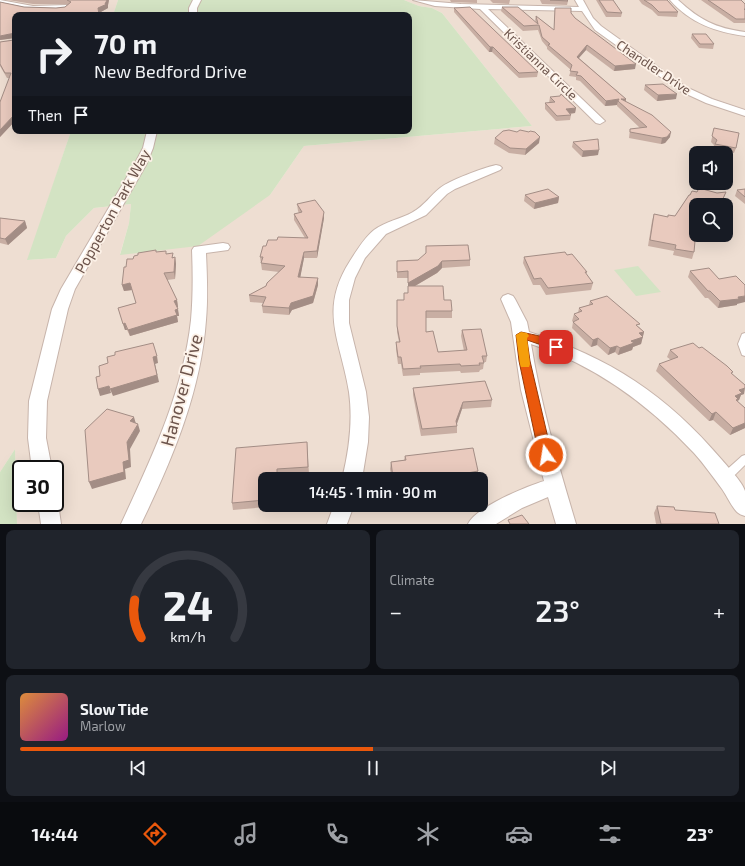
<!DOCTYPE html>
<html lang="en">
<head>
<meta charset="utf-8">
<style>
	:root { --surface:#171b24; --page:#20242c; --text:#f1f3f6; --muted:#9ea1a6; --line:#363941; --accent:#ea580c }
	body { margin:0; font-family:"Exo 2",sans-serif; background:var(--page); color:var(--text); height:100vh; display:flex; flex-direction:column; font-size:15px; white-space:nowrap }
	* { box-sizing:border-box; margin:0 }
	p { font-size:13px; color:var(--muted) }
	.icon { flex:none; width:22px; height:22px; fill:none; stroke:currentColor; stroke-width:2; stroke-linecap:round; stroke-linejoin:round }
	.map { position:relative; height:524px; overflow:hidden }
	.drawer { display:flex; flex-direction:column; gap:6px; padding:6px; background:#0d0f14; flex:1 }
	.drawer>* { flex:none }
	.hud { position:absolute; left:12px; top:12px; width:400px; height:122px; border-radius:8px; box-shadow:0 4px 16px #0002; background:#171b24; color:var(--text); overflow:hidden }
	.buttons { position:absolute; left:689px; top:146px; display:grid; gap:8px }
	.buttons a { display:grid; place-items:center; width:44px; height:44px; border-radius:8px; background:var(--surface); box-shadow:0 4px 16px #0002; font-size:20px }
	.speed { position:absolute; left:12px; top:460px; display:flex; gap:8px; font-size:20px; font-weight:700; text-align:center }
	.speed>* { display:grid; place-content:center; width:52px; height:52px; border-radius:50%; background:var(--surface); box-shadow:0 4px 16px #0002; line-height:1 }
	.speed .limit { border:2px solid #111; border-radius:6px; background:#fff; color:#111 }
	.pin { position:absolute; display:grid; place-items:center; width:34px; height:34px; color:#fff; margin:-17px; border-radius:8px; box-shadow:0 2px 6px #0006 }
	.me { position:absolute; width:44px; margin:-22px; rotate:347deg; stroke-linejoin:round; filter:drop-shadow(0 0 3px #0008) }
	.turn { display:flex; align-items:center; gap:14px; height:84px; padding:0 16px; font-size:18px }
	.turn .icon { width:52px; height:52px; stroke-width:2.5 }
	.turn b { display:block; font-size:28px; line-height:34px }
	.then { display:flex; align-items:center; height:38px; padding:0 16px; background:#0003; gap:8px; font-size:15px }
	.big { font-size:30px; font-weight:600; line-height:1.1 }
	.drawer .widget { flex:1; display:flex; flex-direction:column; justify-content:center; gap:6px; min-width:0; padding:0 14px; border-radius:8px; background:var(--page) }
	.drawer .dial { align-items:center; gap:0 }
	.dial svg { height:104px; overflow:visible; fill:none; stroke:var(--line); stroke-width:7; stroke-linecap:round; text-anchor:middle }
	.dial text { fill:var(--text); stroke:none }
	.song { display:flex; align-items:center; gap:12px }
	.cover { width:48px; height:48px; border-radius:6px; background:linear-gradient(135deg,hsl(30 70% 55%),hsl(310 70% 35%)) }
	.played { height:4px; border-radius:2px; background:linear-gradient(90deg,var(--accent) 50%,var(--line) 50%) }
	.keys { display:flex; justify-content:space-around; direction:ltr }
	.heat { display:flex; justify-content:space-between; align-items:center; font-size:22px; direction:ltr }
	.drawer .tiles { flex:1; display:grid; gap:6px; grid-template-columns:1fr 1fr }
	.widget:last-child { grid-column:span 2 }
	.trip { position:absolute; left:258px; top:472px; width:230px; height:40px; border-radius:8px; background:var(--surface); box-shadow:0 4px 16px #0002; font-weight:600; line-height:40px; text-align:center }
	.tabs { display:flex; height:64px; justify-content:space-around; align-items:center; background:#090b0e; color:var(--muted) }
	.tabs .icon { width:28px; height:28px }
	.tabs .active { color:var(--accent) }
	.tabs b { font-size:18px; color:var(--text) }
	.map>svg:first-child { display:block }
	.residential { fill:#eeded2; fill-rule:evenodd }
	.green { fill:#d3e3c3 }
	.lines { fill:none; stroke-linecap:round; stroke-linejoin:round }
	.lane-casing { stroke:#c7b4ab; stroke-width:2 }
	.street-casing { stroke:#c7b4ab; stroke-width:2 }
	.lane { fill:#fff; fill-rule:evenodd }
	.street { fill:#fff; fill-rule:evenodd }
	.wall { fill:#c8aea3 }
	.shaded-wall { fill:#a38d85 }
	.building { fill:#e9cabe; stroke:#a38d85 }
	.route { fill:#ea580c; stroke:#983908 }
	.slow { fill:#f59e0b }
	.labels { text-anchor:middle; dominant-baseline:central; stroke-width:3.5; stroke-linejoin:round; paint-order:stroke }
	.far-street-label { font-size:13px; fill:#6c544c; stroke:#fcf1e7 }
	.street-label { font-size:15px; fill:#6c544c; stroke:#fcf1e7 }
	.near-street-label { font-size:18px; fill:#6c544c; stroke:#fcf1e7 }
</style>
</head>
<body>
<div class="map">
<svg width="745" height="524" viewBox="0 0 745 524">
	<rect width="100%" height="100%" fill="#f8ede2"/>
	<path class="residential" d="M0,0H118L113,15H15V131H71L28,260L56,258L66,236L94,208L131,204L129,223L120,254L270,195L304,146L532,126L442,13L432,8L419,6L404,0H745V524H17L15,449L0,472ZM696,153H726V183H696ZM696,205H726V235H696ZM21,469H55V503H21ZM265,479H481V505H265Z"/>
	<path class="green" d="M118,0H404L419,6L432,8L442,13L532,126L304,146L270,195L198,246L120,255L129,223L131,204L94,208L66,236L56,258L27,260L71,131H409V15H113Z
		M638,266L661,292L636,296L614,270Z
		M15,449L17,524H0V472Z"/>
	<g class="lines">
		<defs>
			<path id="lane" d="M745,333V356L742,355L738,344L742,334Z
				M745,455V465C739,470 731,482 723,479L721,476L723,473L742,456Z"/>
			<path id="street" d="M0,0L33,6L67,5L71,7C59,16 13,9 0,4Z
				M193,0H201L197,8V15H189V8Z
				M413,0L461,4L579,7L575,0H583L593,18L601,26L686,87L712,99L745,110V116L706,103L680,91L595,30L582,11L488,9L605,121L600,124L596,123L480,9L435,6Z
				M670,0H678C700,20 715,28 745,32V36C716,32 690,23 670,0Z
				M147,131H157L153,148L146,165L75,289L68,309L47,401L46,438L52,469H32L28,438L29,401L52,309L61,289L134,165L143,148Z
				M496,165L500,166L502,168L500,170L455,189L447,194L426,215L386,234L365,258L355,278L349,300V323L366,392L369,417L368,442L362,479H342C349,451 353,421 349,392C341,341 318,311 350,261C357,250 365,237 374,230C386,221 401,219 413,212C424,206 431,195 440,188C450,180 483,168 496,165Z
				M223,243L228,244L230,247L228,250L206,253C207,276 208,297 206,320C201,392 172,460 141,524H121C151,459 183,393 191,320C193,297 193,274 192,250L194,247Z
				M508,294L513,296L515,299L527,322L529,332C609,357 667,395 722,460C728,467 743,483 745,491C745,499 745,508 745,516C742,515 739,514 737,512C731,506 727,496 722,489C713,477 704,464 694,453C648,404 595,365 531,344C541,405 558,464 576,524H556L548,497L522,508L496,524H468C476,507 525,487 544,481L521,390L511,322L501,299L503,296Z
				M55,497L58,503L61,524H41L38,503H55Z
				M334,505H354L347,524H327Z"/>
		</defs>
		<use href="#lane" class="lane-casing"/>
		<use href="#street" class="street-casing"/>
		<use href="#lane" class="lane"/>
		<use href="#street" class="street"/>
	</g>
	<path class="wall" d="M8,0H109L108,5V8L99,13L100,15H15V121L0,137V102L10,78H7L0,66V42L14,40V38L0,40V2L24,7L56,8L65,7L68,4H33Z
		M450,0H477V3L451,2Z
		M490,0H510L509,4L493,3Z
		M540,0H567L568,1L567,5L542,4Z
		M596,0H613L622,13L621,17H606Z
		M639,0H667L678,12L677,17L658,16L652,10L642,4Z
		M701,0H741L745,4V23H734Z
		M502,7L536,22L535,20L536,16L554,30L555,8L571,13L575,18L635,69L614,71L586,50L579,58L626,99V102L670,137L665,143L661,144L629,138L630,129L640,128L617,106V105L605,106L580,81L576,80V77L569,76L571,70L547,49V47L542,41L538,30L523,31L501,11Z
		M454,8L538,72L537,77L519,78L492,52H489L454,12Z
		M692,34L714,44L713,49L699,48L691,38Z
		M645,85L676,99L657,101L644,90Z
		M550,97L576,108L575,113L570,114L571,115L570,120L556,121L545,109V103H549Z
		M714,128L736,148L734,153L713,149L714,145L711,142Z
		M495,138L539,143L525,155L509,153L494,144Z
		M573,142L598,155L582,157L572,147Z
		M699,188L717,193L726,192L721,205H696V223L693,222L692,240L695,241L694,252L692,259L673,255L674,251L648,246L652,221L654,214L668,217V215L675,216L689,195H690L692,191L697,192Z
		M745,189V204L735,196L737,190Z
		M525,195L559,197L558,203L534,209L524,201Z
		M297,204L324,212V218L317,258H304L300,277L318,285L313,303L292,310L289,315L263,313L262,306L263,303L250,302L249,295L266,286L279,272L262,270L260,257L266,246L305,238L294,220V214L299,213L298,211Z
		M0,218L25,221L27,228L8,245L0,243Z
		M166,251V254L174,258L175,257L176,264L175,279L167,280L177,300L178,307H177L179,316H177L178,322L130,336L127,330H125L118,308L136,303L132,290L124,291L122,285L126,267L133,259L157,252Z
		M567,255L587,272L586,274L593,283L591,290L546,295L540,285H533L523,263L524,257Z
		M418,260H470V266L442,268L437,273L415,286L444,300L452,311V318H426V332L438,352L464,351L461,336L462,330L487,356L486,362H484L483,369L480,370L479,372L461,373L460,371L420,373V375L403,376L401,364H398L396,349V342H399L397,332V300H404L408,293V278H397V261Z
		M690,271L719,279L737,304V305L718,308L708,298H705L688,277Z
		M590,301L639,327L644,332L641,344L633,347L632,350L618,355L615,352L608,355L597,345L591,347L572,328L573,322L572,321L574,314L578,313L579,308L589,305Z
		M670,350L732,374L744,394L741,395L739,400L737,401L745,408V428L730,435L713,420L709,421L656,371L659,364L671,360L667,357Z
		M413,388L492,400L491,407L462,409L457,424V433L421,436L413,395Z
		M307,442L309,474L278,476L265,479V505H277V506L233,510L232,503Z
		M405,456L477,478L474,479H392L390,469L391,462L404,460Z
		M657,506L675,510L719,524H656L654,513Z"/>
	<path class="shaded-wall" d="M107,0H109L108,5V8L99,13V15L98,8L105,4Z
		M15,33V38L0,40V36Z
		M587,45L586,50L576,61L577,57Z
		M490,47H493L492,52H489Z
		M636,64L635,69L614,71L615,66Z
		M677,94L676,99L657,101L658,95Z
		M619,99L618,101L617,105L605,106L606,101Z
		M621,99H626L625,104Z
		M576,108L575,113L565,114L566,109Z
		M15,114V121L0,137V130Z
		M671,132L670,137L665,143L661,144L662,138Z
		M540,137L539,143L525,155L526,149Z
		M599,150L598,155L582,157L583,151Z
		M559,197L558,203L534,209L535,203Z
		M324,212V218L317,258V251Z
		M25,221L27,228L8,245L5,239Z
		M304,252V258L299,284L298,277Z
		M175,257L176,264L175,279L174,272Z
		M442,261V268L437,273L408,290V283Z
		M318,278V285L313,303L292,310L289,315V308L291,303Z
		M130,283L132,290L124,291L122,285Z
		M745,296V302L737,304V305L718,308L720,301L738,297Z
		M177,300L178,307L175,308L174,301Z
		M178,309L179,316H177L178,322L130,336L128,330Z
		M125,323L127,330H125L123,324Z
		M644,332L641,344L633,347L632,350L618,355L620,348L631,341L639,333Z
		M598,338L597,345L591,347L593,340Z
		M617,346L615,352L608,355L610,348Z
		M157,356L158,363L155,364L159,382L113,396L110,389L153,357Z
		M109,386L111,393L100,396L98,389Z
		M745,388L744,394L741,395L739,400L737,401L735,406V396L739,390Z
		M463,402L462,409L456,426V421Z
		M716,412L713,420L709,421L712,414Z
		M134,417L136,424L130,421Z
		M745,423V428L730,435L733,428Z
		M138,424L140,431L130,449L131,467L125,469L126,479L92,489L89,482L127,442Z
		M478,471L477,478L462,479V474Z"/>
	<path class="building" d="M67,0H107L105,4H107L98,8L99,15H15V56L12,57L15,58V114L0,130V102L11,73H5L0,64V42L14,40L15,33L0,36V2L24,7L56,8L65,7L71,2Z
		M550,0H567L568,1Z
		M599,0H613L622,13L607,12Z
		M644,0H667L678,12H659L652,5Z
		M708,0H741L745,4V9H744L745,10V19H736Z
		M470,7L538,72L519,73L493,47H490L454,8Z
		M502,7H518L538,24L536,16L554,30L555,8H571V13L575,18L636,64L615,66L587,45L577,57L626,99H621L652,115L671,132L667,137L662,138L630,132V129L647,127L618,101L619,99L606,101L581,76L576,75L578,72L570,71L572,65L548,45L550,44L542,37L539,25L524,26Z
		M692,34H706L714,44H700Z
		M663,84L677,94L658,95L645,85Z
		M561,94L576,108L566,109L571,115L557,116L545,103L555,102L550,97L560,96Z
		M714,128L739,133L736,148L715,144L717,140L712,136Z
		M509,130L517,132L520,130L529,132L530,131L535,132L540,137L526,149L510,148L495,138L503,131Z
		M598,139L599,150L583,151L573,142Z
		M699,188L717,193L726,192L720,205H696V216H693L692,240L695,241L694,252L675,249L676,245L650,240L654,214L668,217V215L675,216L689,195H690L692,191L697,192Z
		M548,189L559,197L535,203L525,195Z
		M745,189V197L737,190Z
		M315,200L324,212L317,251L304,252L298,277L318,278L313,296L291,303L289,308L262,306L266,297L249,295L266,286L267,283L285,266L261,263L263,257H260L263,246H266L268,240H277L278,237L308,238L294,214L302,212L297,204Z
		M0,218L25,221L5,239L0,238Z
		M468,245L470,260L442,261L438,266L408,283V271L397,272V261L418,260L426,253V246Z
		M156,250V252L166,251V254L173,253L172,258L175,257L174,272L164,273L177,300L174,301L178,309L175,310L177,315L128,330L125,323L123,324L118,308L136,303L130,283L122,285L124,267H126L127,259H133L134,256L138,255V253Z
		M565,252L567,255L572,254L587,272H585L593,283L548,288L541,278L534,279L524,257Z
		M709,268L719,279L736,276L745,285V296L738,297L739,299L720,301L710,291H708L690,271Z
		M408,286H443L444,300H451L452,311H426V332L433,331L438,352L467,350L462,330L481,329L487,356H482L484,363H479L480,365L461,366L460,364L420,366L421,368L403,369L401,357H398L396,342H400L397,326V300H404V293H408Z
		M607,296L640,324L636,325L644,332L639,333L643,337L631,341L634,343L620,348L617,346L610,348L598,338L593,340L573,322L579,319L574,314L582,311L579,308L593,304L590,301Z
		M153,343L157,356L153,357L157,375L110,389L109,386L98,389L96,377L100,376L99,366L108,363L107,357L115,355V352Z
		M693,343L699,348L702,347L727,366L733,372L731,373L745,385V388L739,390L742,393L735,396L738,399L736,400L745,408V423L733,428L716,412L712,414L659,364L678,357L670,350Z
		M485,381L492,400L463,402L456,421L457,426L422,429L413,388Z
		M107,409L134,417L130,421L138,424L127,442L129,460L123,462L124,472L89,482L85,430Z
		M307,442L308,467L277,469V479H265V500L232,503L236,448Z
		M473,448L478,471L462,474L463,479H403V477L393,478L391,462L406,460L405,456Z
		M657,506L674,507L675,510L715,513L719,524H661Z
		M522,515L529,524H510L508,520Z"/>
	<path class="route" d="M521,332C533,335 554,337 561,347L559,349L556,350L527,340L530,361L552,455L550,458L546,460L541,458L539,455L519,361L516,335Z"/>
	<path class="slow" d="M521,332L527,333L529,336L527,338L530,364L529,367H521L520,364L516,335Z"/>
	<g class="labels">
		<g class="far-street-label">
			<text transform="translate(541 64) rotate(44)">Kristianna Circle</text>
			<text transform="translate(654 67) rotate(34)">Chandler Drive</text>
		</g>
		<g class="street-label">
			<text transform="translate(112 211) rotate(-61)">Popperton Park Way</text>
		</g>
		<g class="near-street-label">
			<text transform="translate(181 390) rotate(-75)">Hanover Drive</text>
		</g>
	</g>
</svg>
<div class="buttons">
<a><svg class="icon" aria-label="sound" viewBox="0 0 24 24"><path d="M4 9h4l5-4v14l-5-4H4zM17 9q2 3 0 6"/></svg></a>
<a><svg class="icon" aria-label="search" viewBox="0 0 24 24"><circle cx="10" cy="10" r="6"/><path d="M15 15l6 6"/></svg></a>
</div>
<div class="speed"><div class="limit">30</div></div>
<div class="pin" style="left:556px;top:347px;background:#d93025"><svg class="icon" aria-label="arrive" viewBox="0 0 24 24"><path d="M6 21V4h12l-3 4 3 4H6"/></svg></div>
<svg class="me" style="left:546px;top:455px" viewBox="-20 -20 40 40"><circle r="17" fill="#ea580c" stroke="#fff" stroke-width="3"/><path d="M0-11L8 9 0 5-8 9z" fill="#fff"/></svg>
<div class="trip">14:45 · 1 min · 90 m</div>
<div class="hud">
<div class="turn"><svg class="icon" aria-label="right" viewBox="0 0 24 24"><path d="M7 20v-9h11M14 6l5 5-5 5"/></svg><div><b>70 m</b>New Bedford Drive</div></div>
<div class="then">Then<svg class="icon" aria-label="arrive" viewBox="0 0 24 24"><path d="M6 21V4h12l-3 4 3 4H6"/></svg></div>
</div>
</div>
<section class="drawer">
<div class="tiles">
<div class="widget dial"><svg viewBox="0 0 100 80">
<path d="M14 69A42 42 0 1 1 86 69"/>
<path d="M14 69A42 42 0 0 1 9 40" stroke="#ea580c"/>
<text x="50" y="56" font-size="32" font-weight="700">24</text>
<text x="50" y="72" font-size="11">km/h</text>
</svg></div>
<div class="widget"><p>Climate</p>
<div class="heat"><a>−</a><b class="big">23°</b><a>+</a></div>
</div>
<div class="widget">
<div class="song"><i class="cover"></i><div><b>Slow Tide</b><p>Marlow</p></div></div>
<div class="played"></div>
<div class="keys"><svg class="icon" aria-label="previous" viewBox="0 0 24 24"><path d="M18 5L8 12l10 7zM5 5v14"/></svg><svg class="icon" aria-label="pause" viewBox="0 0 24 24"><path d="M8 5v14M16 5v14"/></svg><svg class="icon" aria-label="next" viewBox="0 0 24 24"><path d="M6 5l10 7-10 7zM19 5v14"/></svg></div>
</div>
</div>
</section>
<nav class="tabs">
<b>14:44</b>
<svg class="icon active" aria-label="directions" viewBox="0 0 24 24"><path d="M12 3l9 9-9 9-9-9zM9 14v-3h6M13 9l2 2-2 2"/></svg>
<svg class="icon" aria-label="music" viewBox="0 0 24 24"><path d="M9 18V5l10-2v13"/><circle cx="6" cy="18" r="3"/><circle cx="16" cy="16" r="3"/></svg>
<svg class="icon" aria-label="phone" viewBox="0 0 24 24"><path d="M5 4h4l2 5-3 2q2 4 5 5l2-3 5 2v4C11 20 4 13 5 4z"/></svg>
<svg class="icon" aria-label="climate" viewBox="0 0 24 24"><path d="M12 3v18M4 7l16 10M4 17L20 7"/></svg>
<svg class="icon" aria-label="car" viewBox="0 0 24 24"><path d="M5 17H2v-5l4-1 3-4h7l3 4 3 1v5h-3M9 17h6M6 11h13"/><circle cx="7" cy="17" r="2"/><circle cx="17" cy="17" r="2"/></svg>
<svg class="icon" aria-label="filters" viewBox="0 0 24 24"><path d="M4 7h16M4 17h16"/><circle cx="9" cy="7" r="2"/><circle cx="15" cy="17" r="2"/></svg>
<b>23°</b>
</nav>
</body>
</html>
